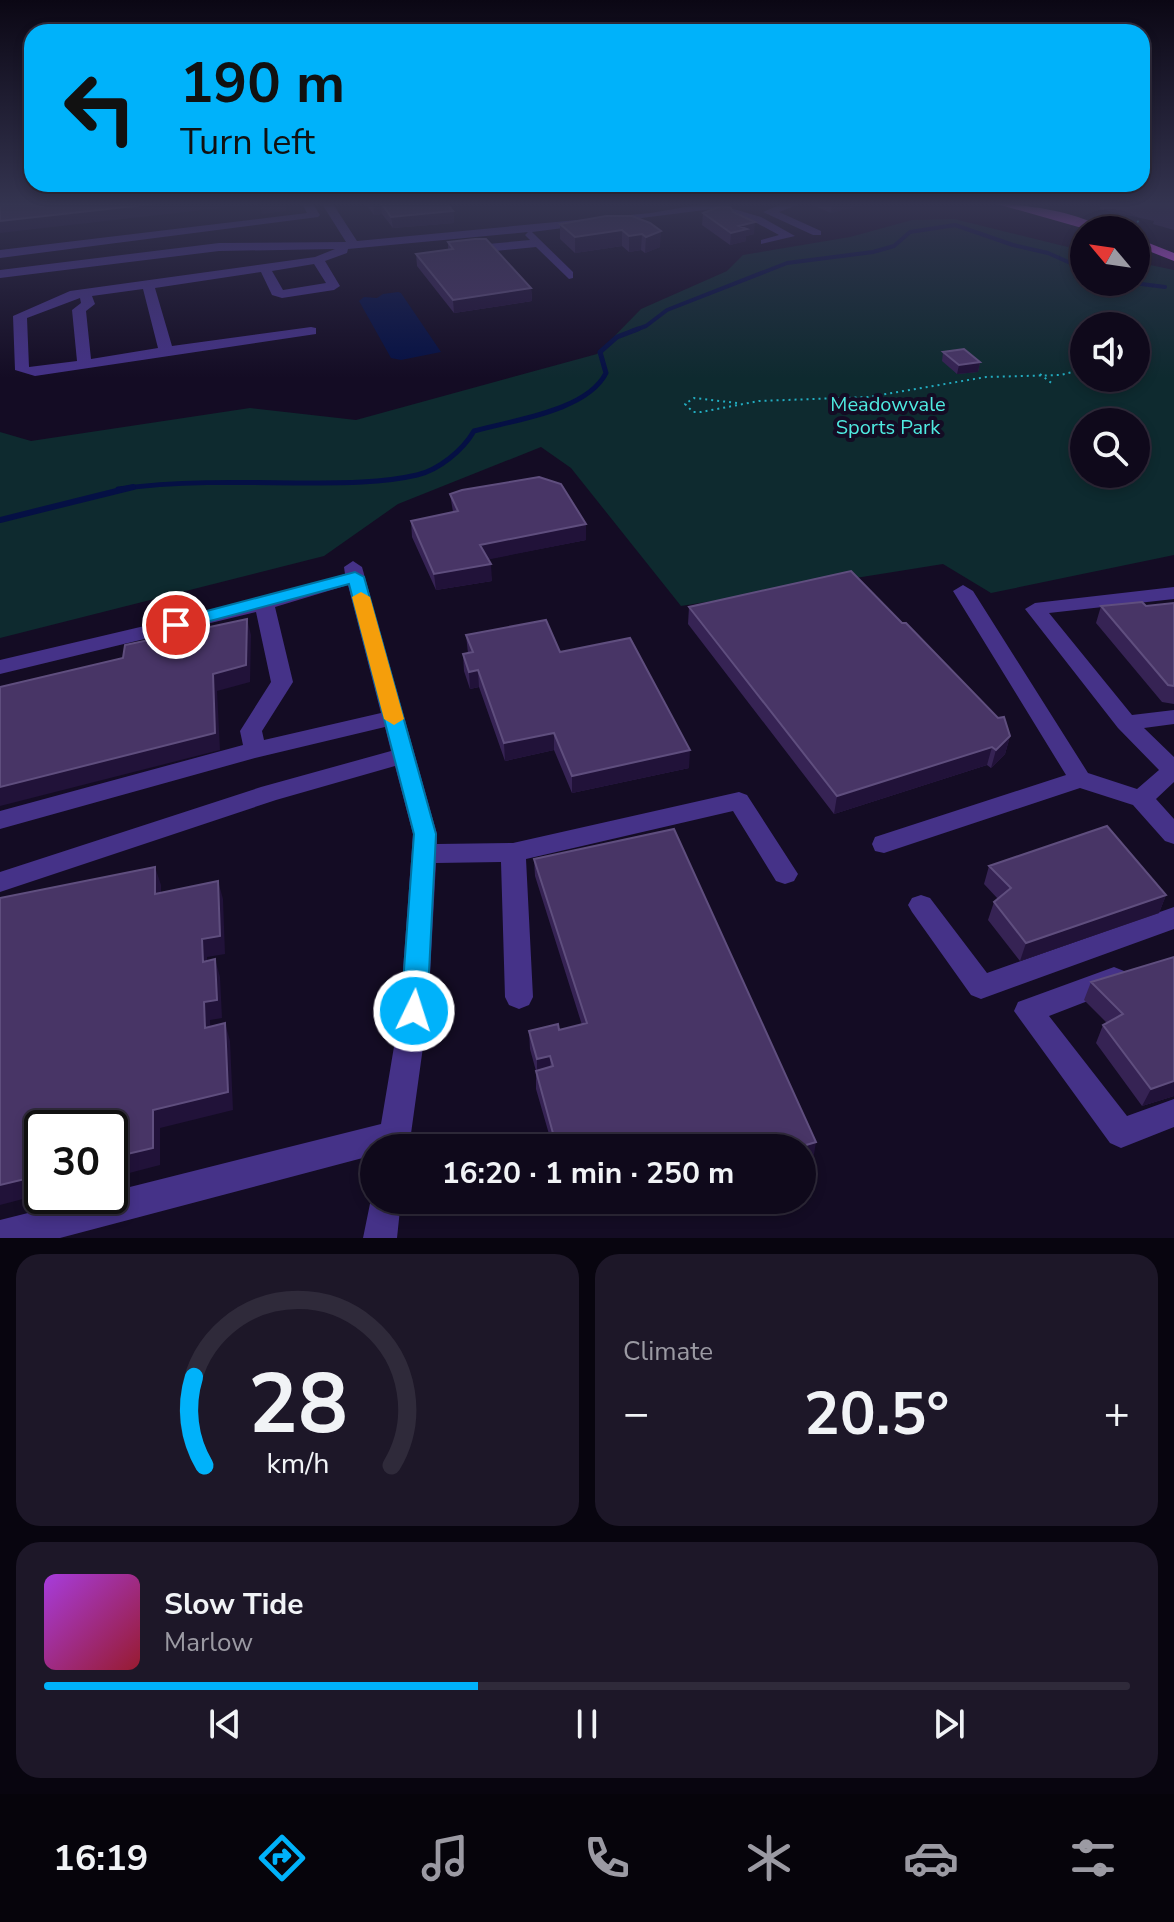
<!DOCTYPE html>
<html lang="en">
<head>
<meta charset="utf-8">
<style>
	:root { --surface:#0f091b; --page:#1d1728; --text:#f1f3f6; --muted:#9b9aa3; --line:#2f2a3a; --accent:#00b2fa }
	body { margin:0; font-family:"Nunito Sans",sans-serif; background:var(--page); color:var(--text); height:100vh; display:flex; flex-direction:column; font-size:30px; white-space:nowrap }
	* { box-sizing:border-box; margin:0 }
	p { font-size:26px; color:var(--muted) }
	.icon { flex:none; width:44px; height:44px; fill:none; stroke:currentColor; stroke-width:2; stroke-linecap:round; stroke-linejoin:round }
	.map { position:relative; height:1238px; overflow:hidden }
	.sheet { display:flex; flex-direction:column; gap:16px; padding:16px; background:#08050f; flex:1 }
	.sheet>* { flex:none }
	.top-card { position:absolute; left:24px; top:24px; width:1126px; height:168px; border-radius:24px; box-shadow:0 4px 12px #0003,0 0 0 2px var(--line); background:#00b2fa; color:#111; overflow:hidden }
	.needle { width:52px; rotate:299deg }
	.fabs { position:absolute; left:1070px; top:216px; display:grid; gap:16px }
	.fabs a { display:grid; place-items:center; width:80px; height:80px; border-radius:50%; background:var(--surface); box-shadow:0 4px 12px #0003,0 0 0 2px var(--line); font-size:40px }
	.speed { position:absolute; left:24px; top:1110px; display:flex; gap:16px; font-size:40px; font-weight:700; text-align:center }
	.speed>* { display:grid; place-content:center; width:104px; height:104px; border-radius:50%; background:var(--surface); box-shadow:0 4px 12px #0003,0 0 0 2px var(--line); line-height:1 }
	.speed .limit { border:4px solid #111; border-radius:12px; background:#fff; color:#111 }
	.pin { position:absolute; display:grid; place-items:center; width:68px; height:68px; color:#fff; margin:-34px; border:4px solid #fff; border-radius:50%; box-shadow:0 2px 8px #0007 }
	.me { position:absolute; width:88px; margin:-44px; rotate:4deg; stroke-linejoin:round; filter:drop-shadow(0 0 6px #0008) }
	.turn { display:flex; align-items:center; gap:28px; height:168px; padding:0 24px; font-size:36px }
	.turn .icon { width:104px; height:104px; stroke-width:2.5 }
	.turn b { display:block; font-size:56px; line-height:68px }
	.big { font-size:60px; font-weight:700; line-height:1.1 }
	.sheet .card { flex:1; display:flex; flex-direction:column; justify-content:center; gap:12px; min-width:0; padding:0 28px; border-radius:24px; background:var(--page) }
	.sheet .dial { align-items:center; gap:0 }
	.dial svg { height:208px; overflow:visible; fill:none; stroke:var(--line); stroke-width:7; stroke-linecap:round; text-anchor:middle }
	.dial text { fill:var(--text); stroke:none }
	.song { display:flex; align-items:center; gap:24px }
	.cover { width:96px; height:96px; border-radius:12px; background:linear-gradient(135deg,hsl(280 70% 55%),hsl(350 70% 35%)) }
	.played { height:8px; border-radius:4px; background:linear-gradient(90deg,var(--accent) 40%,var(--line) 40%) }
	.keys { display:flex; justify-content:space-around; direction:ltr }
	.heat { display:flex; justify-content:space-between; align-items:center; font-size:44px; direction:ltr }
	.sheet .tiles { flex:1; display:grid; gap:16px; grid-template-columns:1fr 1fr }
	.card:last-child { grid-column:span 2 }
	.trip { position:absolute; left:360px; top:1134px; width:456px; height:80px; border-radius:40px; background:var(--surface); box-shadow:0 4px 12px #0003,0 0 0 2px var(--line); font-weight:700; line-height:80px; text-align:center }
	.menu { display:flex; height:128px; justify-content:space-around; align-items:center; background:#06040b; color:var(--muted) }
	.menu .icon { width:56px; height:56px }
	.menu .selected { color:var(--accent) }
	.menu b { font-size:36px; color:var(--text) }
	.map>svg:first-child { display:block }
	.green { fill:#0e2a2f; fill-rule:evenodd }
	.water { fill:#051044 }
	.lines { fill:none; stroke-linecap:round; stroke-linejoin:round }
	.stream-far2 { stroke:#051044; stroke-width:4 }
	.stream-far1 { stroke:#051044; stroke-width:5 }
	.stream { stroke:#051044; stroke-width:6 }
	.path { stroke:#22acc0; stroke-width:2; stroke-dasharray:2 4; stroke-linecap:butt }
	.minor { fill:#453288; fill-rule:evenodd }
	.major { fill:#df56ff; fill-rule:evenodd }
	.wall { fill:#362354 }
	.shaded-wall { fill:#211239 }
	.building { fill:#483566; stroke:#5f4e7e; stroke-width:2 }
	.route { fill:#00b2fa; stroke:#0074a2; stroke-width:2 }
	.slow { fill:#f59e0b }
	.labels { text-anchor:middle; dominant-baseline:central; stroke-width:8; stroke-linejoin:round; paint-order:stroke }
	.far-park-label { font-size:20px; fill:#4febe1; stroke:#140c24 }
</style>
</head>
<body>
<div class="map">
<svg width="1174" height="1238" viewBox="0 0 1174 1238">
	<rect width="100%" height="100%" fill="#140c24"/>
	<path class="green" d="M954,219L1084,251V282H1136V262L1174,270V555L991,593L943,564L681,606L571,468L541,447L398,504L324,556L0,638V432L31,441L250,408L356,420L597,354L641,309L727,271L743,255L850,237L912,220ZM1084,326H1136V378H1084ZM1084,422H1136V474H1084Z"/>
	<path class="water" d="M398,292L401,293L441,352L401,360L391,358L359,301L364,297L377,298L383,294Z"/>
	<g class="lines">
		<path class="stream-far2" d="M1126,282L1165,287
			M632,331L646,326L667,310L787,263L873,252L894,246L910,232L955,225L1013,245L1048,253L1084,269"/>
		<path class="stream-far1" d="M118,489C177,481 236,482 295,483C335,483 378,484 417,475C439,470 463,450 474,431C513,420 587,411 606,373L600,352L617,337L638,329"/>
		<path class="stream" d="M0,520L133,487"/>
		<path class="path" d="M1120,228L1142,220
			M1136,354L1142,353
			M1072,360L1084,362
			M1040,374L1054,385
			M737,403L694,398L685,404L693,412H701L759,401L868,397L986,377L1061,375L1084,369"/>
		<path class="minor" d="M302,204H313L320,215L318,217L0,258V250L307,213Z
			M322,204H333L357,241L651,213L703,204H730L727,207L761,217L795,236L761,244V240L779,235L753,221L712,209L532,232L573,272V278L569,279L536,247L466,254L460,250L466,246L530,240L525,235L528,232L348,249L347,253L325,261L340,286L334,290L282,298L272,295L261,272L155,288L172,346L311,327L316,328V334L35,376L15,370L13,316L70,291L315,257L335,249L219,251L0,278V270L219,243L346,242ZM314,264L326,283L283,290L272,271ZM143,289L158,348L91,359L86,311L95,304L92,296ZM80,298L81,303L72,310L77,361L29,367L27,318Z
			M782,204H799L779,212L821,231V235H813L763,212Z
			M353,561L362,567L437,834V844L513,843L739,792L747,795L798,874L794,881L785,884L776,881L733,811L526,859L533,997L529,1005L519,1009L509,1005L505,997L501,862L436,863L428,1011L409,1148H374V1155L60,1238H0V1220L96,1196H110V1192L381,1124L400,1011L413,834L395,766L276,800L0,892V872L261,787L391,751L385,727L255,758L0,829V811L243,745L240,731L271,682L256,612L0,674V660L259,599L345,574L344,567ZM348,585L381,713L264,740L262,731L293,682L275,607Z
			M963,585L973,591L1088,773L1137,789L1159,770L1118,728L1025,609L1035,603L1174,587V599L1049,613L1132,715L1174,710V724L1144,728L1174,757V782L1156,799L1174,819V844L1165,841L1133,805L1080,788L884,853L875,851L872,844L875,837L1066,775L953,591Z
			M921,895L930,898L987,973L1174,907V929L981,999L971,995L912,912L908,905L912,898Z
			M1114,967L1124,971L1128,979L1124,987L1049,1016L1127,1116L1174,1099V1127L1121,1148L1110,1143L1014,1011L1018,1002Z
			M373,1189L374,1200H401L397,1238H363Z"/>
		<path class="major" d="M997,204C1027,204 1082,213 1107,230H1089Z
			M1136,238L1174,253V261L1136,246Z"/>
	</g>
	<path class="wall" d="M366,204H447L453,211L454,223L393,228L382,214L374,215Z
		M810,204H865L831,213Z
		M1101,204H1174V230L1153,224L1154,221L1100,209Z
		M733,212L754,234L746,236V241L730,245L702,225L703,213Z
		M632,216L660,247L645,253L641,250L629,252L622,246L575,253L560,239V224Z
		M448,242L531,288L532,301L454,313L417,266L416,254L448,250Z
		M943,352L980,362L978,372L957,374L942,361Z
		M450,494L586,540L488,559L492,581L436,590L412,537L411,521L453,512Z
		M1174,603V704L1162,702L1096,623L1101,606H1146Z
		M689,607L1010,736L1005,754L991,768L987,765L834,814L688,624Z
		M466,635L560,652L689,768L572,793L554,750L505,761L479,687L470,689L464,671L463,654L468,653Z
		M534,859L813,1160L802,1148H553L536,1089V1071L530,1049L529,1031L559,1030L582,1025L535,876Z
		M989,866L1166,895L1159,913L1020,961L988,920L994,902L998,899L984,884Z
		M1174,957V1096L1142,1106L1096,1043L1103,1025L1107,1023L1084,1000L1091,982Z"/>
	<path class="shaded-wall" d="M152,204H257L0,233V221Z
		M260,204H285L286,211L262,214Z
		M373,204H381L382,214L374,215Z
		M832,204H865L831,213Z
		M453,211L454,223L393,228L391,217Z
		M755,222L754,234L746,236V241L730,245L731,233L739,226Z
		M622,230V246L575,253V237Z
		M661,231L660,247L645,253L646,237Z
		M642,234L641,250L629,252V236Z
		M531,288L532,301L454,313L453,300Z
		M980,362L978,372L957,374L959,365Z
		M586,524V540L481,561L480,545Z
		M491,564L492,581L436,590L434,574Z
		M247,619L251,635L250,682L217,691L220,750L0,806V787L213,674Z
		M478,670L479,687L470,689L469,672Z
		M554,733V750L505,761L504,743Z
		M1010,736L1005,754L991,768L996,750Z
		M992,747L987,765L834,814L837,796Z
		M690,750L689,768L572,793V776Z
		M155,867L161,885V911L155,894Z
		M218,881L223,899L225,954L207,957L208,980L203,962L202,939Z
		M1166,895L1159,913L1020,961L1026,943Z
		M215,959L220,977L222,1018L210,1020L211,1046L205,1028L204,1002Z
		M225,1023L230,1041L233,1110L160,1128V1165L110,1178V1158L153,1110Z
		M550,1056L551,1074L537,1077V1059Z
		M1174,1081V1096L1142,1106L1151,1089Z
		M816,1142L813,1160L802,1163V1148H796Z
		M42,1175V1194L0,1205V1185Z
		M646,1200H670L646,1207Z"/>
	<path class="building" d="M0,204H152L0,221Z
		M382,204H447L453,211L391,217Z
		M721,206L730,207L733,212L755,222L739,226L747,229L731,233L703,213Z
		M606,216H632L650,223L661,231L646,237L642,234L629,236L622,230L575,237L560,224Z
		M475,239H486L531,288L453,300L416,254L453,249L448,242Z
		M964,349L980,362L959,365L943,352Z
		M539,477L561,484L586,524L480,545L491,564L434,574L411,521L458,511L450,494L462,490Z
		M851,571L902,623H906L998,718L1004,717L1010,736L996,750L992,747L837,796L689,607Z
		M1142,602L1146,606L1174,603V686L1168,685L1101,606Z
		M247,619L246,665L213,674L215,733L0,787V687L123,658L125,645Z
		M546,620L560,652L630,638L690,750L572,776L554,733L504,743L478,670L469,672L463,654L473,652L466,635Z
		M1107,826L1166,895L1026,943L994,902L1011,888L989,866Z
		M674,829L816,1142L796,1148H557L536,1071L553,1066L550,1056L537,1059L529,1031L558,1024L559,1030L587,1023L534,859Z
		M155,867V894L218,881L220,936L202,939L203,962L215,959L217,1000L204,1002L205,1028L225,1023L228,1092L153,1110V1148L110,1158V1128H42V1175L0,1185V898Z
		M1174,957V1081L1151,1089L1103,1025L1123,1014L1091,982Z"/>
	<linearGradient id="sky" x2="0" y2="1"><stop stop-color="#0b0714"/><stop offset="0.54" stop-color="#343450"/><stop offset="1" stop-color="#343450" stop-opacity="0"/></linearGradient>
	<rect width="1174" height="378" fill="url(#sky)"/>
	<path class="route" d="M355,572L364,577L436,834L427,1011L423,1019L414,1022L404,1019L401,1011L414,834L349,584L176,630L166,625L169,621Z"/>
	<path class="slow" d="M361,592L370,597L404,719L394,725L384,719L352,597Z"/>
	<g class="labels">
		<g class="far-park-label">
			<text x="888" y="404">Meadowvale<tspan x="888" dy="23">Sports Park</tspan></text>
		</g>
	</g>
</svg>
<div class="fabs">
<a><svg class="needle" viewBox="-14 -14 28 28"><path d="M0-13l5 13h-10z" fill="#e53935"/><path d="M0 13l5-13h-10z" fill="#9b9aa3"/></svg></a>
<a><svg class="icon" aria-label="sound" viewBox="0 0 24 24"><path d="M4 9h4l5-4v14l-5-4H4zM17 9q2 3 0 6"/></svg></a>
<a><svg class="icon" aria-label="search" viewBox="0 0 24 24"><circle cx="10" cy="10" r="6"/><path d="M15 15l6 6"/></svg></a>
</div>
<div class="speed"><div class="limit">30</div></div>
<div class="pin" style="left:176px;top:625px;background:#d93025"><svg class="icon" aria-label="arrive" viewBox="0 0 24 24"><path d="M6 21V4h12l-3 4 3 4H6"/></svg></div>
<svg class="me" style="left:414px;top:1011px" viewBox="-20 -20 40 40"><circle r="17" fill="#00b2fa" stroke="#fff" stroke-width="3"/><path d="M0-11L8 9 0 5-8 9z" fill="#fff"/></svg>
<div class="trip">16:20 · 1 min · 250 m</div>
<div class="top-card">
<div class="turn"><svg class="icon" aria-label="left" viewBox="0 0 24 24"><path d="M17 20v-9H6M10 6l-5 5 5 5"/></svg><div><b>190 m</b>Turn left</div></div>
</div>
</div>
<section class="sheet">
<div class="tiles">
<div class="card dial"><svg viewBox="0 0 100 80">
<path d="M14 69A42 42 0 1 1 86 69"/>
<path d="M14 69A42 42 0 0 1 10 35" stroke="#00b2fa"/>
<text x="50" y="56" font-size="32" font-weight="700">28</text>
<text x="50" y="72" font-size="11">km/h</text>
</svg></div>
<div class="card"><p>Climate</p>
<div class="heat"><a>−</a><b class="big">20.5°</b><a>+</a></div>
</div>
<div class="card">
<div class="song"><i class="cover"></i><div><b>Slow Tide</b><p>Marlow</p></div></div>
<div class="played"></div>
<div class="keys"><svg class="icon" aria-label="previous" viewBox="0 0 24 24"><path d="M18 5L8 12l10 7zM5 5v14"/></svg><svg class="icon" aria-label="pause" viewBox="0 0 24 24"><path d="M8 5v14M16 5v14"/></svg><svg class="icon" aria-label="next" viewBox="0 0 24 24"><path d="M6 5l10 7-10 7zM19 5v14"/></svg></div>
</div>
</div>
</section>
<nav class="menu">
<b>16:19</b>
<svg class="icon selected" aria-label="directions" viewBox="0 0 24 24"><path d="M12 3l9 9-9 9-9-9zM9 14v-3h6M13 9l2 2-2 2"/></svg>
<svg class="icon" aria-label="music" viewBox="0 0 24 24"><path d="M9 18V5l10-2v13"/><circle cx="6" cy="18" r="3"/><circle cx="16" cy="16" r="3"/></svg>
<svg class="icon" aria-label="phone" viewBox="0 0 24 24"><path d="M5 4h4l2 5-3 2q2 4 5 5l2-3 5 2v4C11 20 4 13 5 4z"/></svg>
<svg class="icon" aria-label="climate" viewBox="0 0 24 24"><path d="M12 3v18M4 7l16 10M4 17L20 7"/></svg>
<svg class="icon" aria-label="car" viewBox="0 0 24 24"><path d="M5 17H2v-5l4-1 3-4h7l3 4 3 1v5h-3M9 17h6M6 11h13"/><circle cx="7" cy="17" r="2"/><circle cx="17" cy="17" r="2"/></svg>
<svg class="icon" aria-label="filters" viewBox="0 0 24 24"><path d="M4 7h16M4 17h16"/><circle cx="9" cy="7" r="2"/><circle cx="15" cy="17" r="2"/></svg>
</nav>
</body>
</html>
